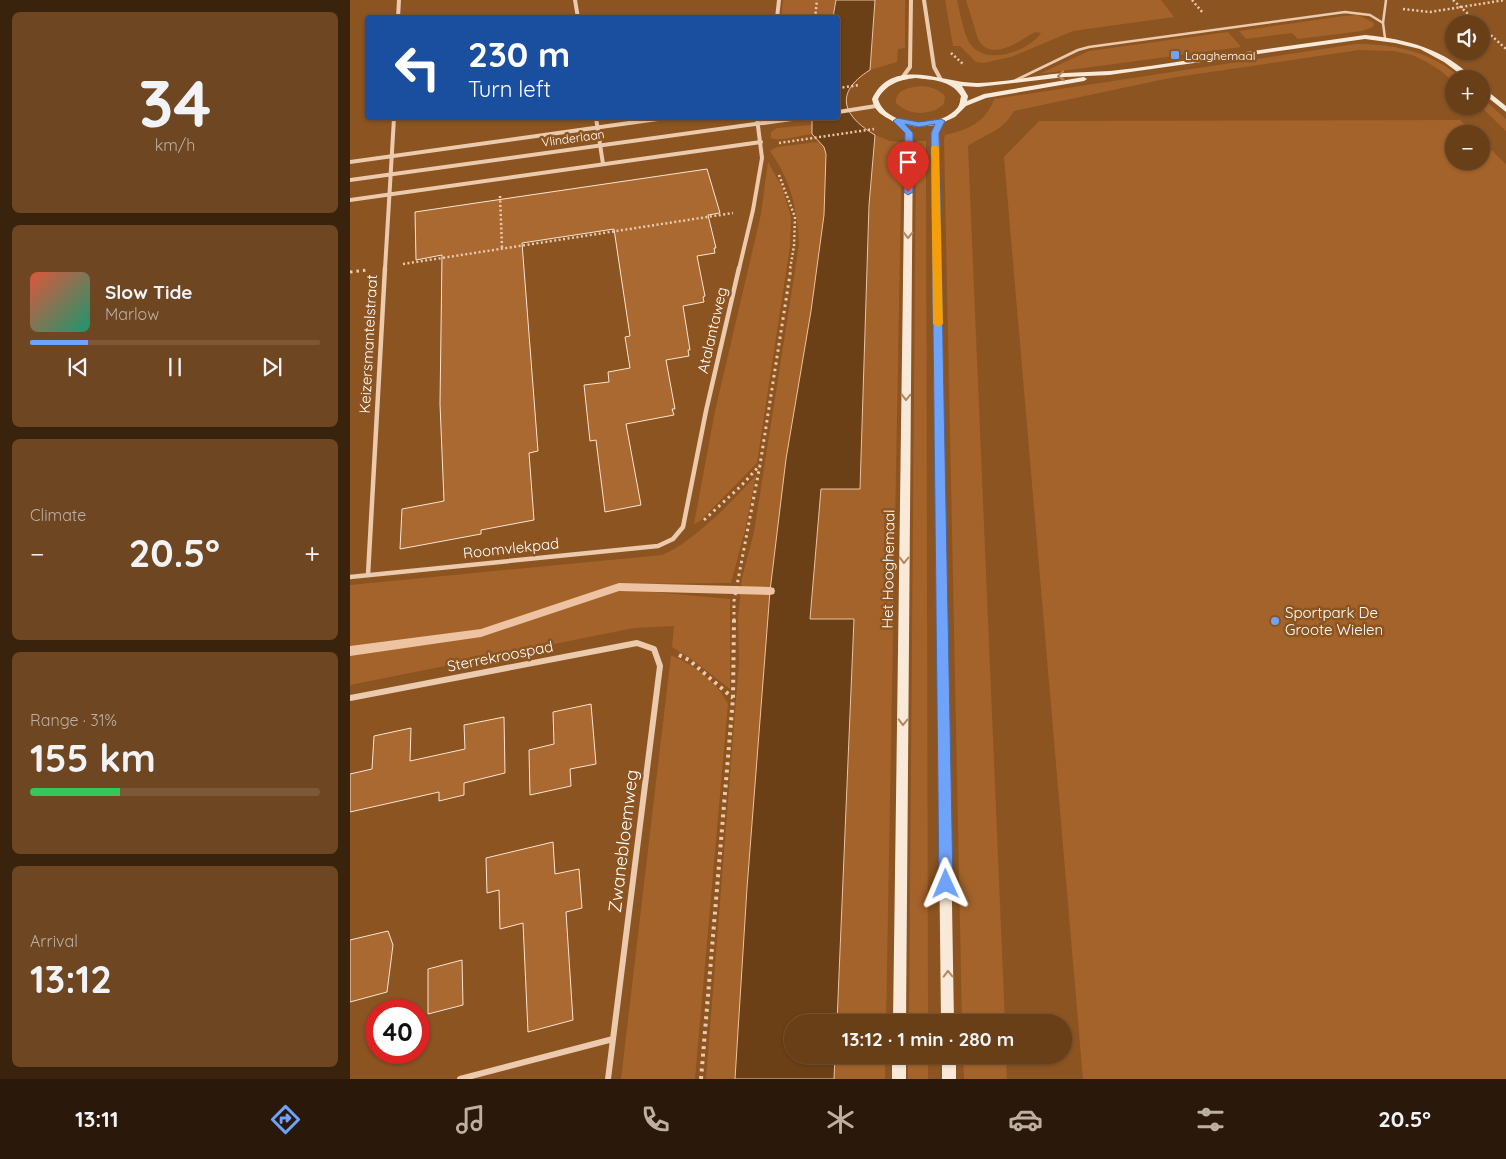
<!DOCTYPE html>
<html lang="en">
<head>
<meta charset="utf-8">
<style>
	:root { --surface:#693f18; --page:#6e4621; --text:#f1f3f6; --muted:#bdafa2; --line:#7c5837; --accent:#6fa2f9 }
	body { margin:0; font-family:Quicksand,sans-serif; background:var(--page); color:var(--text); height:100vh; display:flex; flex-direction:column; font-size:19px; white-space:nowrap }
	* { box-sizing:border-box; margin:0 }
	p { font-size:16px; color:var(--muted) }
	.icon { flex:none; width:28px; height:28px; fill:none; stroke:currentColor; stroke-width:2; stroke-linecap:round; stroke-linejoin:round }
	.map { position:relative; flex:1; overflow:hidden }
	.details { display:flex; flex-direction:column; gap:12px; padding:12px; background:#3a230d; width:350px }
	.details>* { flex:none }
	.guide { position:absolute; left:15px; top:15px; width:475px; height:105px; border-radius:5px; box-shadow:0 1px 4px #0004,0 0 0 1px var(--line); background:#1a4fa0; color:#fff; overflow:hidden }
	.buttons { position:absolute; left:1095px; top:15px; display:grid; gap:10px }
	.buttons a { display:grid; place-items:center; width:45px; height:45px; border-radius:50%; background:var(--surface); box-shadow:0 1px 4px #0004,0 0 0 1px var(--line); font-size:25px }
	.speed { position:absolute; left:15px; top:999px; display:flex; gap:10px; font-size:25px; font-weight:700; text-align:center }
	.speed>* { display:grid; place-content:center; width:65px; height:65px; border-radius:50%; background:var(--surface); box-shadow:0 1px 4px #0004,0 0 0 1px var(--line); line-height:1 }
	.speed .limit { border:8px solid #d22; background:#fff; color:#111 }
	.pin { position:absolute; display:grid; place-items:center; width:42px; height:42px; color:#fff; margin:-51px -21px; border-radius:50% 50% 50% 0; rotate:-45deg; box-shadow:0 0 5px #0007 }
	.pin .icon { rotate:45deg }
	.me { position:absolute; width:55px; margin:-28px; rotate:359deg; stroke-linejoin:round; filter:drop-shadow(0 0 4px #0008) }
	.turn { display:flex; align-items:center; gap:18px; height:105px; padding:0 20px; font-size:22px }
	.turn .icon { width:65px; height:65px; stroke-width:2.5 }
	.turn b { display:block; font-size:35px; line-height:42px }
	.big { font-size:38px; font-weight:700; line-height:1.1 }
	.details .tile { flex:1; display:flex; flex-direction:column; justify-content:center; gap:8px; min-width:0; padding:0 18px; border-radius:8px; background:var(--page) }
	.details .dial { align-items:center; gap:0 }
	.dial b { font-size:65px; line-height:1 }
	.song { display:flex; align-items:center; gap:15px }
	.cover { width:60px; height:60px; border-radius:8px; background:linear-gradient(135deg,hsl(10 70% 55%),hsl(160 70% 35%)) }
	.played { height:5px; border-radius:2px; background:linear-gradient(90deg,var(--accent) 20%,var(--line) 20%) }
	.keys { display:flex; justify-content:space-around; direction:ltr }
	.heat { display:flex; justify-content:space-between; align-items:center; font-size:28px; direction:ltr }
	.charge { height:8px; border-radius:4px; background:linear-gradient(90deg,#34c759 31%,var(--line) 0) }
	.trip { position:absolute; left:434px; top:1014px; width:288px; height:50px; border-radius:25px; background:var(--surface); box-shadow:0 1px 4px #0004,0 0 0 1px var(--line); font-weight:700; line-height:50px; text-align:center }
	.tab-bar { display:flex; height:80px; justify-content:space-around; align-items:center; background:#2a190a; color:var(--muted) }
	.tab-bar .icon { width:35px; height:35px }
	.tab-bar .on { color:var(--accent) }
	.tab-bar b { font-size:22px; color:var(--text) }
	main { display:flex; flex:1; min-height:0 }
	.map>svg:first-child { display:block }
	.green { fill:#a4632a }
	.water { fill:#6b4016; stroke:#edc3a1 }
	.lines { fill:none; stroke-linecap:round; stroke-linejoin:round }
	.stream { fill:#edc3a1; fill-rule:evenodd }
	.building { fill:#a96930; stroke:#f9e4d3 }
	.path-far2 { stroke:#eccaae; stroke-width:2.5; stroke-dasharray:2 2.5; stroke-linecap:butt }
	.path-far1 { stroke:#eccaae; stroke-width:3; stroke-dasharray:2.5 4; stroke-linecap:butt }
	.path { stroke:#eccaae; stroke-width:4; stroke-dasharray:3 4.5; stroke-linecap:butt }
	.lane { stroke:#eccaae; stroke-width:2.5 }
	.street-far2 { stroke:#eccaae; stroke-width:4 }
	.street-far1 { stroke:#eccaae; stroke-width:4.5 }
	.street { stroke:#eccaae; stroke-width:6 }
	.secondary { fill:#f9e9d9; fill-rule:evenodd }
	.oneway { stroke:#b28861 }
	.route { fill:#6fa2f9; stroke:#4869a2 }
	.slow { fill:#f59e0b }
	.poi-dot { fill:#6fa2f9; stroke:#8c5420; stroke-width:2 }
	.labels { text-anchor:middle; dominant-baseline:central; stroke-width:5; stroke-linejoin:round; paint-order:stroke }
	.far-poi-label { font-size:12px; fill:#fff; stroke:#8c5420; text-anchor:start }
	.far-street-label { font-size:12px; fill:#fff; stroke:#8c5420 }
	.street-label { font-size:15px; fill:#fff; stroke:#8c5420 }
	.poi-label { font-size:15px; fill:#fff; stroke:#8c5420; text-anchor:start }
	.near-street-label { font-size:18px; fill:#fff; stroke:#8c5420 }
</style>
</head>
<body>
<main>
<section class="details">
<div class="tile dial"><b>34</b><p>km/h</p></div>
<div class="tile">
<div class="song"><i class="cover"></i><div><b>Slow Tide</b><p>Marlow</p></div></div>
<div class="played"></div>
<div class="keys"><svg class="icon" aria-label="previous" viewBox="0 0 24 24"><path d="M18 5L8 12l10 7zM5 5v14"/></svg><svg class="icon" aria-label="pause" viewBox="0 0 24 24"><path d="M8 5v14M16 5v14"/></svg><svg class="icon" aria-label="next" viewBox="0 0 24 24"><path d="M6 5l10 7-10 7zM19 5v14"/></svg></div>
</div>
<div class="tile"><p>Climate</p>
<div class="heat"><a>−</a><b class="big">20.5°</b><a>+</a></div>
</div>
<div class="tile"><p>Range · 31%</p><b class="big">155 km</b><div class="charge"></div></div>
<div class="tile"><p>Arrival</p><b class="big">13:12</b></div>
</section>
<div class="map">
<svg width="1156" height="1079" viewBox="0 0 1156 1079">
	<rect width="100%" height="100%" fill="#8c5420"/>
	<path class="green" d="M433,0H486L483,17L431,18Z
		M525,0H555V48L548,49L547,62L520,70Z
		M595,0H607C610,12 614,36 621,45C637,66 679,51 691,33L685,32C670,41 640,63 628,39L616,0H811L824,17L723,31L661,57L633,63L626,62L610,46H603Z
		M1008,15L1024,23L1023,27L1012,31L948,39L942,33L896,39L889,31L994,16Z
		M878,32L891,47L689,74L739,51Z
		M1005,44C1045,44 1081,51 1112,79H1104V82L1091,71L1077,62L1062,55L1044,51L1009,50L820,78L664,111C651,133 638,132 618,146L655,1022H612L594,139L595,135C618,130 636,122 644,99Z
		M572,86C581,87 588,89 595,96L594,104C582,116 558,116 546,103C545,89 561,87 572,86Z
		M1131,97L1156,119V131L1130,106H1131Z
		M1110,120L1124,134H1104V161H1131V140L1156,164V1079H733L654,157L689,121Z
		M462,125V134C451,135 429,142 421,138V132L427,128Z
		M525,135L540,141L552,142L536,1022H487L504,619H460L471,489H510L519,205Z
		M566,141H576L578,1022H559Z
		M468,142L474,147L476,154L474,215L461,311L436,459L397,888L385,1079H356L389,662L388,617L392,578L404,532L449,245C448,212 441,180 421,153V150L427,147Z
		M418,162L432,187L441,217L440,246L407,463L351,520L344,524L365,411L411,214Z
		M406,475L395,530L381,583L270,584L147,627L0,649V585L312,555C341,544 385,499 406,475Z
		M269,589L380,599V689L340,658L322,647L324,626L284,628L0,685V653L148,631Z
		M321,655C343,665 368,682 378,704L345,1079H271Z
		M485,1055H535V1079H484Z
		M558,1055H578V1079H558Z
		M613,1055H656L657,1079H614Z"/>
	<path class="water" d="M486,0H525L520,70C483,93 493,116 525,135L519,205L510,489H471L460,619H504L487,1022H442V1055H485L484,1079H385L397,888L420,591L436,459L461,311L474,215L476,154L474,147L462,134V118H488V18L483,17Z"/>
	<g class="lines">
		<path class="stream" d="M269,583L420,587L424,588L425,591L424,594L420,595L269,591L131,637L0,656V646L131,629Z"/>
	</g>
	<path class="building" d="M357,169L370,213L358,215L366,248H364L365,253L347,256L355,296L353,297L354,302L333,306L340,350H338L339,356L316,360L325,409H322L324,415L276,424L291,505L255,512L246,440L240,441L234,385L259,382L258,372L280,368L275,337L280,336L264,229L172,243L188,451L179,453L184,520L131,530V534L50,549L52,509L94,501L90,404L92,255L66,260L65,212Z
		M241,704L246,764L220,769L221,786L180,795L179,750L204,744L203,712Z
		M154,717L155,773L114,783V795L89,801V792L0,812V774L22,769L24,736L61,728L60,761L115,749L114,725Z
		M203,842L205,874L229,869L232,908L216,912L223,1020L178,1032L173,923L150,929L149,890L137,893L136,858Z
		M38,931L43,945L37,992L0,1002V940Z
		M112,960L113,1005L78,1014V969Z"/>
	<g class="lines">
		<path class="path-far2" d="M842,0L853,13
			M1103,0L1129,24
			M1053,9L1080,12L1155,0
			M465,18L467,0
			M1131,26L1156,49
			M601,53L613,64
			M488,88L510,85
			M429,143L524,129
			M429,175L445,217L444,246L440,269
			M150,196L152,248
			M53,264L383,213"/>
		<path class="path-far1" d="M0,272L17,270
			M354,520L391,486L410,465
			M384,621V601L410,465L441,268"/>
		<path class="path" d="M329,655L339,660L383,698
			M351,1079L383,698L384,619"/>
		<path class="lane" d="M1035,38L1033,23L1036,0
			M666,80L728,50L739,47L995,12L1020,15L1033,23"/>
		<path class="street-far2" d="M225,0L228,18
			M574,0L584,67L590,78
			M48,18L49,0
			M427,18L429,0
			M552,78L560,67L561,0
			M488,112L526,106
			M246,118L253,164
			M0,162L315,118
			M0,180L449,118
			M0,200L411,142
			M35,269L44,118
			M389,269L403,210L412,158L407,118"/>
		<path class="street-far1" d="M18,575L35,268
			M0,577L308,546L323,539L333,527L356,411L389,268"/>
		<path class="street" d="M0,698L287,643L304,649L310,666L258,1079
			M110,1079L263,1039"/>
		<path class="secondary" d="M1015,35C1056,39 1095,49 1124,79H1117L1094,62L1070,49L1045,43L1015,39L759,75L715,77L628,87L612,86L618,96L617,101L634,94L734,77L737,79L734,81L636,98L616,106L605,117L594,122L589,133L604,1022H591L581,133L586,125L567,127L554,124L563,133L556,1022H543L555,133C552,130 548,124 544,122C533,115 525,113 522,99C543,55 594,84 628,83C657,82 686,75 715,73C730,72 745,72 760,71C789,68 818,63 846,59C902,51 959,43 1015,35ZM565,78C583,80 601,80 611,96C610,100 610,104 608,107C592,129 536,128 528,99C536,84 549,80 565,78Z
			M1131,86L1156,106V112L1131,92Z
			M542,1055H556V1079H542Z
			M592,1055H606V1079H592Z"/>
	</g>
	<defs><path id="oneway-chevron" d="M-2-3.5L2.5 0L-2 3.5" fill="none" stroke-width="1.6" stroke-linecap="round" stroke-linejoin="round" transform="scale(1.25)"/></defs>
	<g class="oneway">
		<use href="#oneway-chevron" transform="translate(711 76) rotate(174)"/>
		<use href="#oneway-chevron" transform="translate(558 235) rotate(91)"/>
		<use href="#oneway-chevron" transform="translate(556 397) rotate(91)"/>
		<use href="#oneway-chevron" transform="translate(554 560) rotate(91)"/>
		<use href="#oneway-chevron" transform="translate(553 722) rotate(91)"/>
		<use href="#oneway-chevron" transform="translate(598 974) rotate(-91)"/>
	</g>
	<path class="route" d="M547,118L569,122L591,119L595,121L589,133L603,884L601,889L596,891L591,889L589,884L581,133L585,124L569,127L555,124L563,133V192L558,195L554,192L555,133L543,121Z"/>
	<path class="slow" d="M585,145L589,147L593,324L588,327L583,324L581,147Z"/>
	<g class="poi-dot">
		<rect x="820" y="50" width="10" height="10" rx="2.5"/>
		<circle cx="925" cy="621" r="5"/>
	</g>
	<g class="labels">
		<g class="far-poi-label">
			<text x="835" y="55">Laaghemaal</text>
		</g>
		<g class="far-street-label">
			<text transform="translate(223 138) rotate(-8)">Vlinderlaan</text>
		</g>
		<g class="street-label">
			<text transform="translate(362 330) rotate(-77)">Atalantaweg</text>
			<text transform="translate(18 344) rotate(-87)">Keizersmantelstraat</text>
			<text transform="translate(161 548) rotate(-6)">Roomvlekpad</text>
			<text transform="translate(538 569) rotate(-89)">Het Hooghemaal</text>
			<text transform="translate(150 656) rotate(-11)">Sterrekroospad</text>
		</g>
		<g class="poi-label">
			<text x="935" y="612">Sportpark De<tspan x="935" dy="17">Groote Wielen</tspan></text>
		</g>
		<g class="near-street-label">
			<text transform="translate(273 841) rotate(-83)">Zwanebloemweg</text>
		</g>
	</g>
</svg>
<div class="buttons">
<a><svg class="icon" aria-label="sound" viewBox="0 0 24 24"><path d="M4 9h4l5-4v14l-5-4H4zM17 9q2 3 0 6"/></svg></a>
<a>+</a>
<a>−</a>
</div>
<div class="speed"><div class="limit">40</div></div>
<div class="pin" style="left:558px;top:192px;background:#d93025"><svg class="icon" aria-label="arrive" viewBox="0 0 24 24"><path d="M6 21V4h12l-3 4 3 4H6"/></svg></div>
<svg class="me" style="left:596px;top:884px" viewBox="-20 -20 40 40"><path d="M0-17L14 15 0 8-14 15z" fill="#6fa2f9" stroke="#fff" stroke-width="4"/></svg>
<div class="trip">13:12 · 1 min · 280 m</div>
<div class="guide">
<div class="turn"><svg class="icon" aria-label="left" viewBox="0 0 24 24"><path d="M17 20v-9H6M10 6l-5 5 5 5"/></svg><div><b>230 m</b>Turn left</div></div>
</div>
</div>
</main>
<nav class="tab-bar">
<b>13:11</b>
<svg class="icon on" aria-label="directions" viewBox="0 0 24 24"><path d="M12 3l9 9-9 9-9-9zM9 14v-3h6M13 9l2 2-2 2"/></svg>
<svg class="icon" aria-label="music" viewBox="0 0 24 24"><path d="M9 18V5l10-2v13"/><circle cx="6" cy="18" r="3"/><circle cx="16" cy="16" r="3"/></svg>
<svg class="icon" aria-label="phone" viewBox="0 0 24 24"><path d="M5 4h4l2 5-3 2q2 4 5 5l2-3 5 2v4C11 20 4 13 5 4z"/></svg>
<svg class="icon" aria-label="climate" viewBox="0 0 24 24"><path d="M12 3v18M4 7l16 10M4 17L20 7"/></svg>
<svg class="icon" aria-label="car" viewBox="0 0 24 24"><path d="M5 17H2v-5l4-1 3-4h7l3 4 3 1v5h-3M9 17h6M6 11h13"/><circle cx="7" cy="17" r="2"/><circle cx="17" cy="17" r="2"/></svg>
<svg class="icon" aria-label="filters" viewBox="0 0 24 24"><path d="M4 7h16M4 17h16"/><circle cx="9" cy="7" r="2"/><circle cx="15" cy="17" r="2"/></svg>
<b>20.5°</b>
</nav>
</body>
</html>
